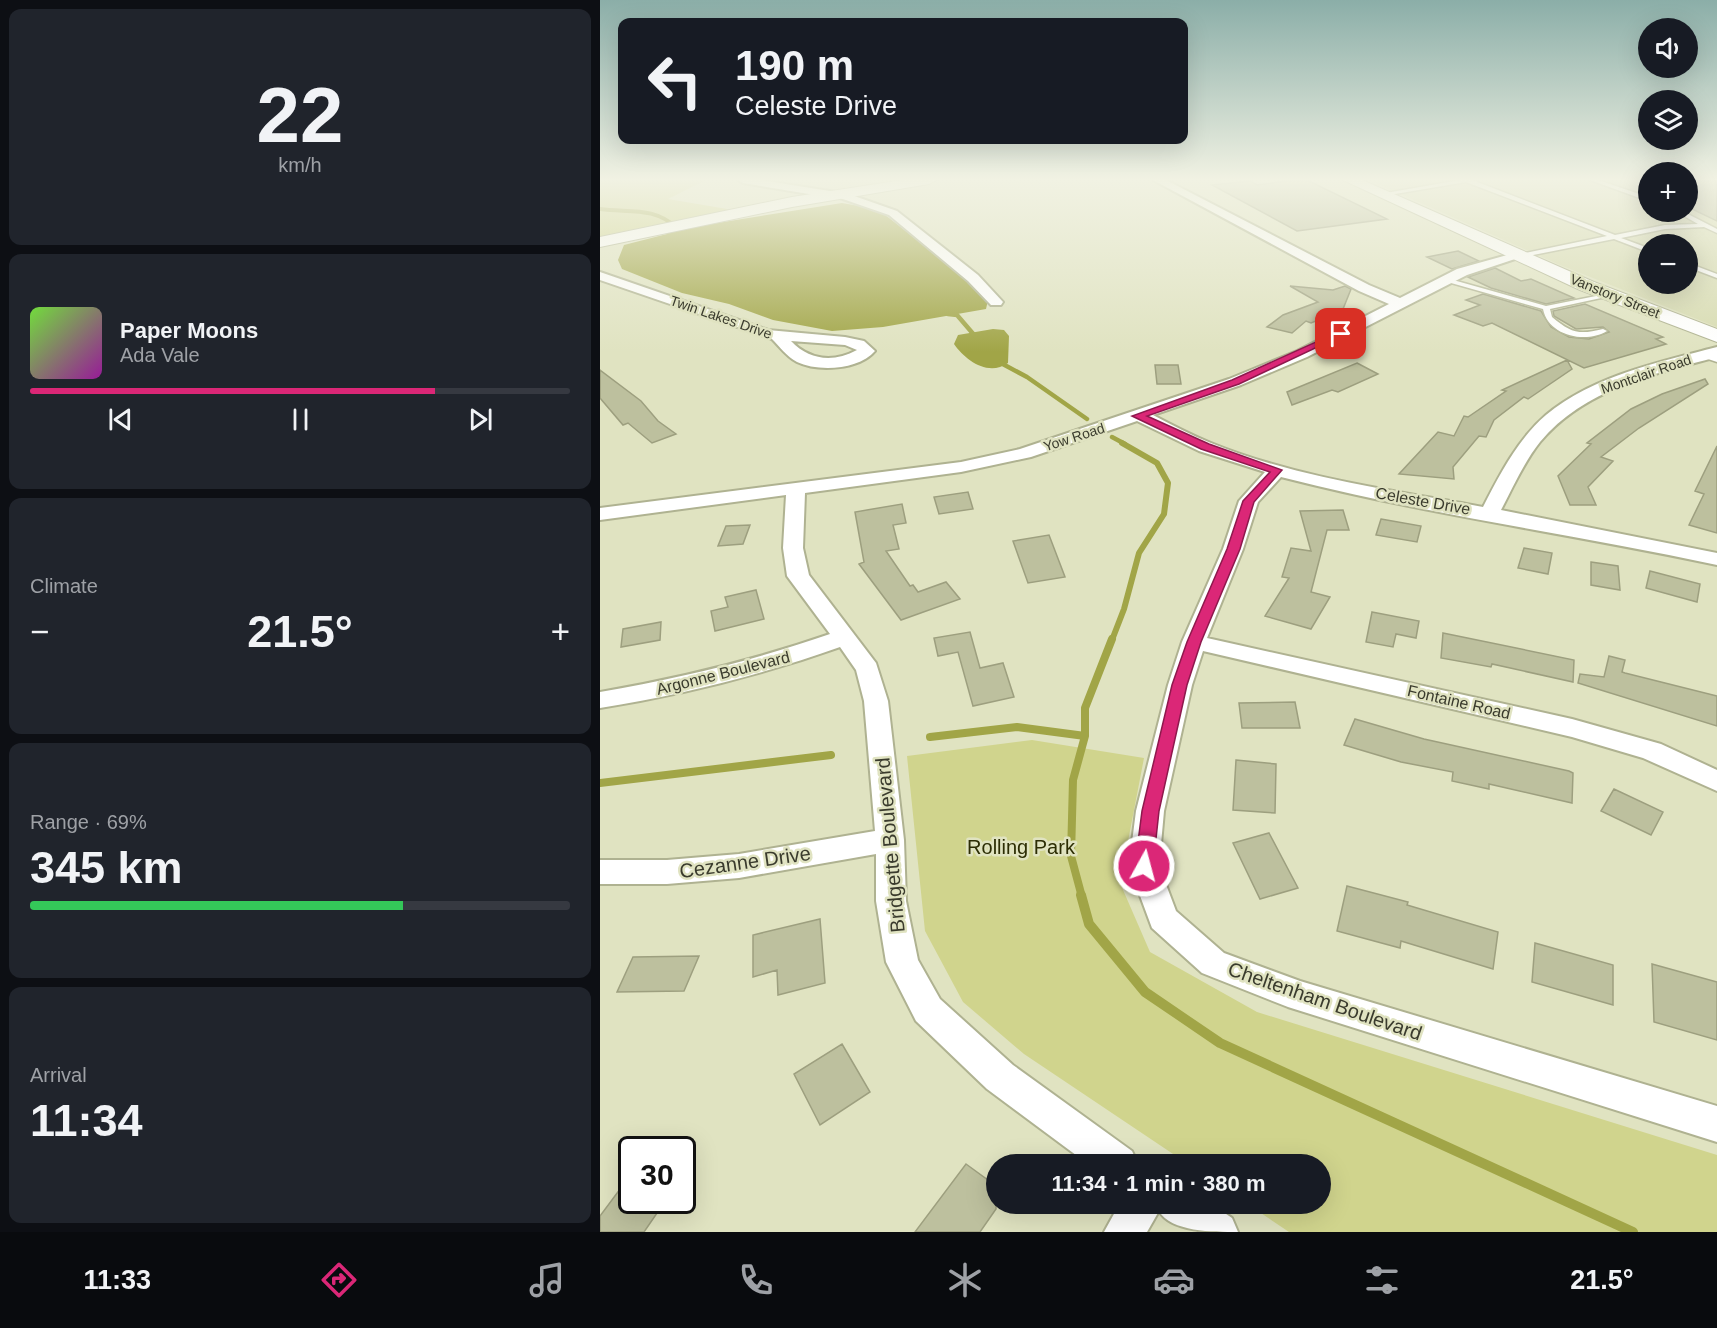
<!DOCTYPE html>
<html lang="en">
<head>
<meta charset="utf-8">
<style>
	:root { --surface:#171b24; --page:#20242c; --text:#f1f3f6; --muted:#9ea1a6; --line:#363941; --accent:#db2777 }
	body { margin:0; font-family:Arial,sans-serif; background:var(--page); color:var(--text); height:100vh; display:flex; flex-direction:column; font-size:22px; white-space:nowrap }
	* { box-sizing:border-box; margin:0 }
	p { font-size:20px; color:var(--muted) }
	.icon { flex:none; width:33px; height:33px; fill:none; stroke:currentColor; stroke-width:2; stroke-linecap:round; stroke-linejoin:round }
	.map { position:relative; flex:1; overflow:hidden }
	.drawer { display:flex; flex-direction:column; gap:9px; padding:9px; background:#0d0f14; width:600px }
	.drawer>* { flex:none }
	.guide { position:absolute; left:18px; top:18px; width:570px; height:126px; border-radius:12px; box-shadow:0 6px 24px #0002; background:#171b24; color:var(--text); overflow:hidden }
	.tools { position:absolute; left:1038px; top:18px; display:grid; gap:12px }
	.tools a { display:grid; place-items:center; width:60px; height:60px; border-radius:50%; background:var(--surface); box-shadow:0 6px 24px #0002; font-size:30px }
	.speed { position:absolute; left:18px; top:1136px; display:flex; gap:12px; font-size:30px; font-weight:700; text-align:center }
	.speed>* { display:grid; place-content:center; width:78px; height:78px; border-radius:50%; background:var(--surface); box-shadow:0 6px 24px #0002; line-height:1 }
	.speed .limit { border:3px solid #111; border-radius:9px; background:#fff; color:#111 }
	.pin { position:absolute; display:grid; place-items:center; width:51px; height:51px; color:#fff; margin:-26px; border-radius:12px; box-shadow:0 3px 9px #0006 }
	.me { position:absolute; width:66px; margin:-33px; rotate:7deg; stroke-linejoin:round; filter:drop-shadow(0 0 4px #0008) }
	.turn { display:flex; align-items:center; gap:21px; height:126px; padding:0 18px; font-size:27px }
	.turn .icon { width:78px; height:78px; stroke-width:2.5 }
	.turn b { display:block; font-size:42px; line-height:51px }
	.big { font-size:45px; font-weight:700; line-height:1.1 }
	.drawer .tile { flex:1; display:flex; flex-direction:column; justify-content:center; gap:9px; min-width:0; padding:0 21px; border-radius:12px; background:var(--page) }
	.drawer .dial { align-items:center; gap:0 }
	.dial b { font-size:78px; line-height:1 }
	.song { display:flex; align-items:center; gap:18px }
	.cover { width:72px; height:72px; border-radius:9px; background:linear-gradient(135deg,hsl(100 70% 55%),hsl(300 70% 35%)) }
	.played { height:6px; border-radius:3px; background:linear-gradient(90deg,var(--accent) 75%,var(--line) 75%) }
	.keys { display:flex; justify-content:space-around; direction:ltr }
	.heat { display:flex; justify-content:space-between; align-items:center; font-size:33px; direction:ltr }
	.charge { height:9px; border-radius:4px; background:linear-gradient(90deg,#34c759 69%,var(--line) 0) }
	.trip { position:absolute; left:386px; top:1154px; width:345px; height:60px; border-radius:30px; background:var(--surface); box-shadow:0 6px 24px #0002; font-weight:700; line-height:60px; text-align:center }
	.tabs { display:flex; height:96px; justify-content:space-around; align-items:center; background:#090b0e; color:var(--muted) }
	.tabs .icon { width:42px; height:42px }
	.tabs .on { color:var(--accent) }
	.tabs b { font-size:27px; color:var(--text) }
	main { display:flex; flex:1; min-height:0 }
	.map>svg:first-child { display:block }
	.built { fill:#d7dbb1; fill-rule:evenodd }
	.green { fill:#d0d48d }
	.water { fill:#a1a547 }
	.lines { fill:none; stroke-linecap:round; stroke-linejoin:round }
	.stream-far4 { stroke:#a1a547; stroke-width:4 }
	.stream-far3 { stroke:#a1a547; stroke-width:4.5 }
	.stream-far2 { stroke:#a1a547; stroke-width:6 }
	.stream-far1 { stroke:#a1a547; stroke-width:8 }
	.stream { stroke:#a1a547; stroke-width:10 }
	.building { fill:#bdc09e; stroke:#9d9f7f; stroke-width:1.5 }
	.lane-casing { stroke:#afb291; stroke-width:3 }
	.street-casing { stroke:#afb291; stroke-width:4 }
	.secondary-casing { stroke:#afb291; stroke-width:2 }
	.lane { fill:#fff; fill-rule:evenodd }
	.street { fill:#fff; fill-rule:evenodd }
	.secondary { fill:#fff; fill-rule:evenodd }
	.route { fill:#db2777; stroke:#8e194d; stroke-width:1.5 }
	.labels { text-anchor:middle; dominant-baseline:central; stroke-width:5; stroke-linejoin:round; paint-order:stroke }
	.far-street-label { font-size:14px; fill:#3a3b2d; stroke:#e0e3c1 }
	.street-label { font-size:16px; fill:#3a3b2d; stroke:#e0e3c1 }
	.near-street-label { font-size:20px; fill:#3a3b2d; stroke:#e0e3c1 }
	.near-park-label { font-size:20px; fill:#2c2d04; stroke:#e0e3c1 }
</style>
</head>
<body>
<main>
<section class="drawer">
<div class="tile dial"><b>22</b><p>km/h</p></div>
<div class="tile">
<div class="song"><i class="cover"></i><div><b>Paper Moons</b><p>Ada Vale</p></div></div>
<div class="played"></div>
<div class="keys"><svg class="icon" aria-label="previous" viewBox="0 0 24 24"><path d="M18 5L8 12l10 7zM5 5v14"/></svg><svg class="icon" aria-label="pause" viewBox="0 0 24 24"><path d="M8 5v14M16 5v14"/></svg><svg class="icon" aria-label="next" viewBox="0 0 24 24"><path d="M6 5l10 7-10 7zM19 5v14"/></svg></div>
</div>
<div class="tile"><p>Climate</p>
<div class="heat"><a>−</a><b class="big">21.5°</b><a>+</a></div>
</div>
<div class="tile"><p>Range · 69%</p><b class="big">345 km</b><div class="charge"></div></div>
<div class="tile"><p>Arrival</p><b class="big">11:34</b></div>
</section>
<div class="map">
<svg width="1117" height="1232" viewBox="0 0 1117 1232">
	<rect width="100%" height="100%" fill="#e0e3c1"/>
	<path class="built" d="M769,180H1048V212H1088V180H1117V327L960,265ZM1048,244H1088V284H1048Z"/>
	<path class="green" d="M0,180H106L68,199L133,210L0,237Z
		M432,740L544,758L520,883L550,952L657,1012L1117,1155V1232H689L646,1203H720V1164H588L424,1054L363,1002L325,931L307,756Z"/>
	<path class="water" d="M242,203L271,208L284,214L377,287L388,300L386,309L283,327L232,331L173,320L129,304L82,293L22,269L18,260L24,245L67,234L62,226L92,227Z
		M393,329L404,330L409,336L408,363C388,377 365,360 354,344L358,335Z"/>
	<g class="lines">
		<path class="stream-far4" d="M0,209C29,213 54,206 77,228"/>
		<path class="stream-far3" d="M348,314L357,315L375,336
			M399,362L427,377L487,419
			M512,437L525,444"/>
		<path class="stream-far2" d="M512,640L524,609L539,553L564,514L568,483L557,463L522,443"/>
		<path class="stream-far1" d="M330,737L417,727L485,736
			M0,783L231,755
			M482,897L471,856L473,780L485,736V708L512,639"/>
		<path class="stream" d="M481,895L489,924L545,992L620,1043L1033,1232"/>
	</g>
	<path class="building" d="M693,180H707L787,219L697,231L612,185L650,181L657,185Z
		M1088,180H1117V221L1088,207Z
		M858,251L879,261L852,269L827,257Z
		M895,268L921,281L931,279L974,298L946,304L891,288L868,277Z
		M690,286L733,290L745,286L751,289L741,314L738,312L711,323L706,321L692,333L667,327L683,315L718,302Z
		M883,294L941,311L951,327L969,337L989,339L1009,332L1003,327L976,329L954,316L953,311L985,304L1063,337L1056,339L1066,344L984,368L892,323L883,326L854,315L880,305L866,300Z
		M967,360L972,369L928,399L924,397L894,420L886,437L879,436L853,467L854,479L799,474L838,432L854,436L864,416L868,417L906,391L902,390Z
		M757,363L778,374L738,392L732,390L692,405L687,392Z
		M555,365H578L581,384H557Z
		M0,370L41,401L58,421L76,434L52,443L28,423L23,425L0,398Z
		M1105,379L1108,384L1039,428L1001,457L1013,461L988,487L996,505H970L958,476L991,444L987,443L1031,409L1062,394Z
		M1117,446V533L1089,525L1104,494L1095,491Z
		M368,492L373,509L339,514L334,497Z
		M302,504L306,523L293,525L299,549L286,551L310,586L313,585L318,592L346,582L360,599L301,620L259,564L264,562L255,512Z
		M743,510L749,530H727L711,592L730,597L711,629L665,616L689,578L682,577L691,548L711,551L700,511Z
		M781,519L821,526L817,542L776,535Z
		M150,525L143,544L118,546L126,526Z
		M449,535L465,577L428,583L413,541Z
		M924,548L952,553L948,574L918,568Z
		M991,562L1018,566L1020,590L991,585Z
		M1050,571L1100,584L1097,602L1046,588Z
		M156,590L164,619L115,631L111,611L128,607L125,597Z
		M772,612L819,621L816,638L796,634L793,647L766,642Z
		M61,622L60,640L21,647L23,629Z
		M370,632L380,668L403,663L414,697L373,706L358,652L338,656L334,638Z
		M843,633L974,660L973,682L892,664L891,667L841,658Z
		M1009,656L1025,660L1022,672L1025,673L1117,696V726L978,683L980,674L1004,677Z
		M695,702L700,728H642L639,703Z
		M755,719L824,739L969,771L973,773L972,803L889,784V789L852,781L853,772L801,762L744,745Z
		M636,760L676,764L675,813L633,810Z
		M1014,789L1063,812L1051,835L1001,811Z
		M669,833L698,888L660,899L633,843Z
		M747,886L808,902L807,905L898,932L893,969L801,941L800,948L737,931Z
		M220,919L225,983L178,995L177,970L153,977V935Z
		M935,943L1013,965V1005L932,982Z
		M99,956L84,991L17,992L33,957Z
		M1052,964L1117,982V1040L1054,1022Z
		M242,1044L270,1092L220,1125L194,1074Z
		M366,1164L396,1186V1209L380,1232H315Z
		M32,1173V1200H66L44,1232H0V1216Z"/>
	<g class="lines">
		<defs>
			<path id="lane" d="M860,180H872L1015,235L1065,225L1098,224L1077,212H1084L1117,229V233L1104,227L1065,229L1021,238L1048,248V252L1014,239L918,258L916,257V255L1007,236L866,182L783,196L780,194Z
				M990,180H998L1048,197V201Z
				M1088,263L1117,274V278L1088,267Z
				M846,278L946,306L1011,293L1015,295L950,309L952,317C971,333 979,335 1003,329L1007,331C986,344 948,336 943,309L844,281V279Z
				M1102,353L1117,357V362L1102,357Z"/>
			<path id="street" d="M138,180H161L236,192L240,191L297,211L378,275L403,302L401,305H391L368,281L289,215L237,197L233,198L143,183Z
				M553,180H566L769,285L800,298L857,269L918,252L924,256L867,275L707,357L641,385L553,415C572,425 591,435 611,443C697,478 792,490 883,507C900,474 918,439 946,415C993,376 1059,362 1117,347V357C1054,374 984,389 940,442C924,462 913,487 901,510L1117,553V565C972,534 824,514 681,477L658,502L643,549L607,638L972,719L1061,744L1117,770V791L1043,758L972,737L603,651L592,685L564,811L559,866L576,911L624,953L700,981L1117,1106V1142L688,1007L602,973L552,928L529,866L536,811L568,685L582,642L623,549L639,501L665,472L599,451L537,421L431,457L361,472L205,493L203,548L209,575L276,663L288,701L304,840L306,901L318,960L340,999L413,1065L532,1151L538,1164H488L387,1089L316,1021L286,962L276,901V854L139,878L67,884H0V860H67L139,854L275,831L264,701L256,670L240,647C161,675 82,695 0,708V692C81,678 152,661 230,634L187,576L183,548L186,495L0,520V508L361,462L420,449L629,379L697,351L789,304L759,291Z
				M0,272L168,330L245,337L264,341L275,351C259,370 218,372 197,362C187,357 179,346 172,339L0,280ZM191,341L245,345L257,350C233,363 209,360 191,341Z
				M520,1203H610L632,1218L638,1232C613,1232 571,1232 559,1211L547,1232H504Z"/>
			<path id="secondary" d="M303,180H336L329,184L192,207L0,247V237L192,197Z
				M743,180H762L994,282L1117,329V342L980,290Z"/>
		</defs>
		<use href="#lane" class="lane-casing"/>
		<use href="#street" class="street-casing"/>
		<use href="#secondary" class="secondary-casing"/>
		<use href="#lane" class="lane"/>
		<use href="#street" class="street"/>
		<use href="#secondary" class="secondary"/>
	</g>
	<linearGradient id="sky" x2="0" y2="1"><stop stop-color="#8baea8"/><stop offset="0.51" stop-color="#f1f2e3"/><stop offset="1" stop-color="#f1f2e3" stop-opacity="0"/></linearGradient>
	<rect width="1117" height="352" fill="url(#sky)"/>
	<path class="route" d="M738,332L745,334L639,384L547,416L609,444L682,470L654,502L640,549L601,642L587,685L559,811L553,866L550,871L544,873L537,871L535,866L542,811L572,685L587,642L627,549L643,501L670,472L601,449L532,416L632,380Z"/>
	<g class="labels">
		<g class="far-street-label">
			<text transform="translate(1015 296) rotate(22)">Vanstory Street</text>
			<text transform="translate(121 317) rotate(19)">Twin Lakes Drive</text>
			<text transform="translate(1046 374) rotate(-19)">Montclair Road</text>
			<text transform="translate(474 437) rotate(-18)">Yow Road</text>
		</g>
		<g class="street-label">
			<text transform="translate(823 501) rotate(10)">Celeste Drive</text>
			<text transform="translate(123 673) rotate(-14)">Argonne Boulevard</text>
			<text transform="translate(859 702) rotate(13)">Fontaine Road</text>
		</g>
		<g class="near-street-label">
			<text transform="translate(290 845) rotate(-95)">Bridgette Boulevard</text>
			<text transform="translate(145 862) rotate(-8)">Cezanne Drive</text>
			<text transform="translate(725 1001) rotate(19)">Cheltenham Boulevard</text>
		</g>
		<g class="near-park-label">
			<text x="421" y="847">Rolling Park</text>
		</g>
	</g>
</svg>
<div class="tools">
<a><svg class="icon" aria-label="sound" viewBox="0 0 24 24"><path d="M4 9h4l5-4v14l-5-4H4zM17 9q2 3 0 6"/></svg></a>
<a><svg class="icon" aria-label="layers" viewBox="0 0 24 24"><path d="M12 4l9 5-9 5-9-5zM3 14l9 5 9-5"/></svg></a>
<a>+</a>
<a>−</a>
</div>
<div class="speed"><div class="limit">30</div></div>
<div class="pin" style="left:741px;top:334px;background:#d93025"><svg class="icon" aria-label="arrive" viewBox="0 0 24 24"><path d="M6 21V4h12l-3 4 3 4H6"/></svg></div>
<svg class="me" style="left:544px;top:866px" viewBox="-20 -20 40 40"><circle r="17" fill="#db2777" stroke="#fff" stroke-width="3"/><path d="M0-11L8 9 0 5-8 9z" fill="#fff"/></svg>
<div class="trip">11:34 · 1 min · 380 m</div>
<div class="guide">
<div class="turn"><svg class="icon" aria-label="left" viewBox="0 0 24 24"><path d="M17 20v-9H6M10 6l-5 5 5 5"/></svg><div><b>190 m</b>Celeste Drive</div></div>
</div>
</div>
</main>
<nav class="tabs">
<b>11:33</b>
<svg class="icon on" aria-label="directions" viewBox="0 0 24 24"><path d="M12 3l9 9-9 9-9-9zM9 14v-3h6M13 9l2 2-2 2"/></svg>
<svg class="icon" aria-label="music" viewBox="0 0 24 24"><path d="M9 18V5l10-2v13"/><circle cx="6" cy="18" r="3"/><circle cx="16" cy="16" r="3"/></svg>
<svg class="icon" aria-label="phone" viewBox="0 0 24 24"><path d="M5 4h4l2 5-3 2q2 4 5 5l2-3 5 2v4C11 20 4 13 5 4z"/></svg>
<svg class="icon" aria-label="climate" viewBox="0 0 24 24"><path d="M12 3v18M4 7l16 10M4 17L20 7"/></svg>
<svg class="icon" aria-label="car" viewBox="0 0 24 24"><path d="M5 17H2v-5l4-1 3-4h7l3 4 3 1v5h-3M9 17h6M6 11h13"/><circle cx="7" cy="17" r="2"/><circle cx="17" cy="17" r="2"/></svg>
<svg class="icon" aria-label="filters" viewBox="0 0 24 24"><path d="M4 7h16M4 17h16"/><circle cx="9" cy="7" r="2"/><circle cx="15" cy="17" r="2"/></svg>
<b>21.5°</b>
</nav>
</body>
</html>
